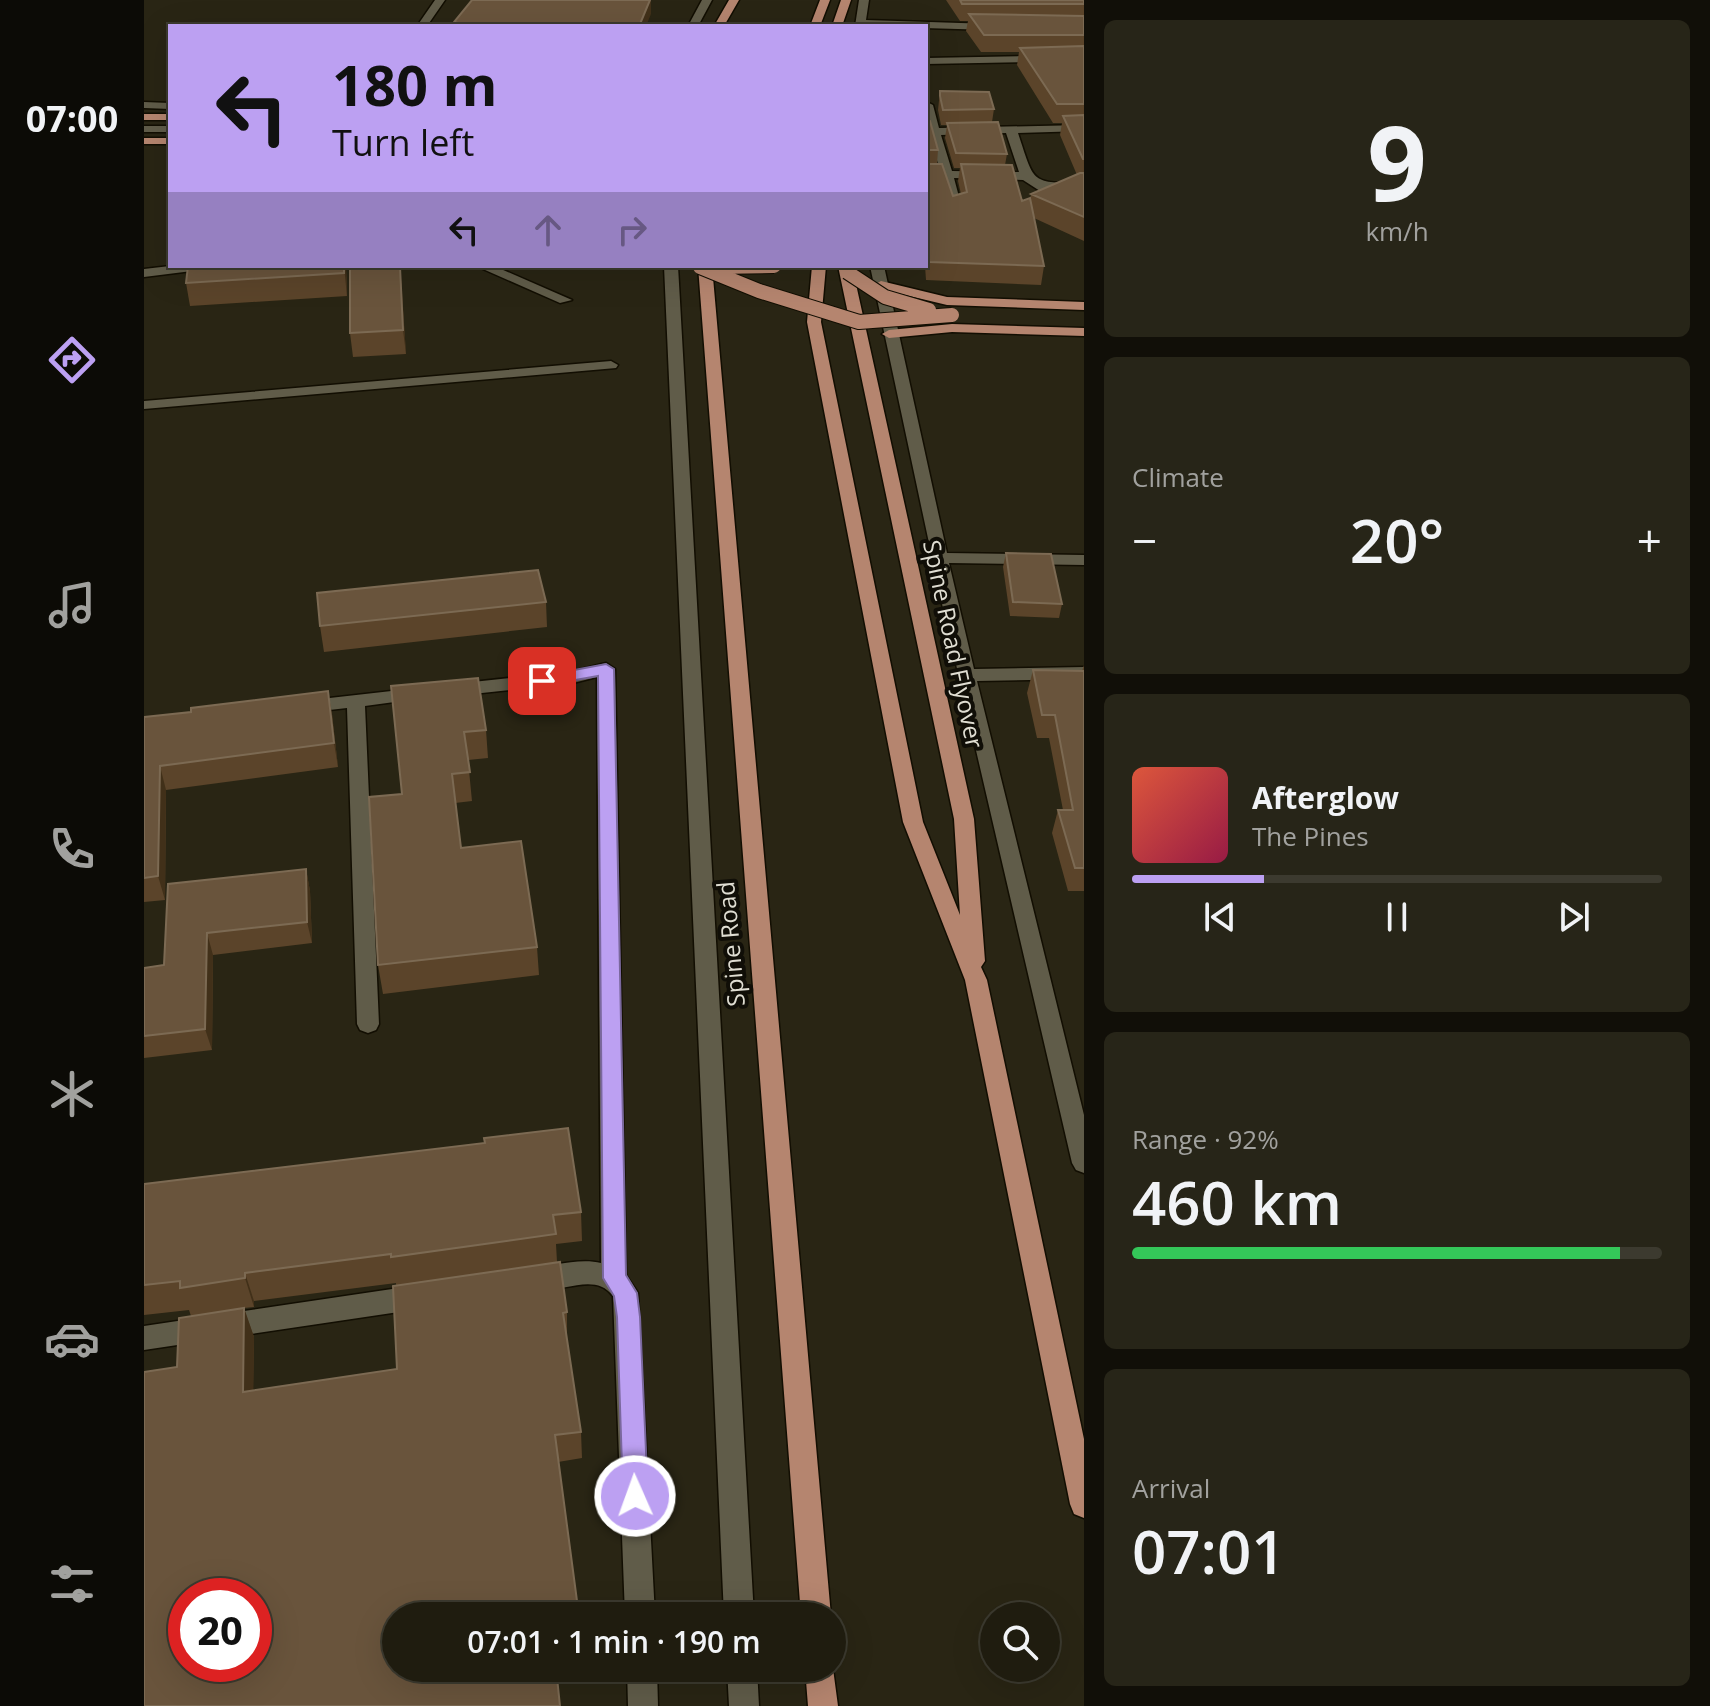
<!DOCTYPE html>
<html lang="en">
<head>
<meta charset="utf-8">
<style>
	:root { --surface:#1f1c0f; --page:#272518; --text:#f1f3f6; --muted:#a1a19e; --line:#3c3a2f; --accent:#bca0f2 }
	body { margin:0; font-family:"Open Sans",sans-serif; background:var(--page); color:var(--text); height:100vh; display:flex; flex-direction:column; font-size:30px; white-space:nowrap }
	* { box-sizing:border-box; margin:0 }
	p { font-size:26px; color:var(--muted) }
	.icon { flex:none; width:44px; height:44px; fill:none; stroke:currentColor; stroke-width:2; stroke-linecap:round; stroke-linejoin:round }
	.map { position:relative; flex:1; overflow:hidden }
	.drawer { display:flex; flex-direction:column; gap:20px; padding:20px; background:#110f08; width:626px }
	.drawer>* { flex:none }
	.guide { position:absolute; left:24px; top:24px; width:760px; height:244px; border-radius:0px; box-shadow:0 8px 32px #0002,0 0 0 2px var(--line); background:#bca0f2; color:#111; overflow:hidden }
	.buttons { position:absolute; left:836px; top:1602px; display:grid; gap:16px }
	.buttons a { display:grid; place-items:center; width:80px; height:80px; border-radius:50%; background:var(--surface); box-shadow:0 8px 32px #0002,0 0 0 2px var(--line); font-size:40px }
	.speed { position:absolute; left:24px; top:1578px; display:flex; gap:16px; font-size:40px; font-weight:700; text-align:center }
	.speed>* { display:grid; place-content:center; width:104px; height:104px; border-radius:50%; background:var(--surface); box-shadow:0 8px 32px #0002,0 0 0 2px var(--line); line-height:1 }
	.speed .limit { border:12px solid #d22; background:#fff; color:#111 }
	.pin { position:absolute; display:grid; place-items:center; width:68px; height:68px; color:#fff; margin:-34px; border-radius:16px; box-shadow:0 4px 12px #0006 }
	.me { position:absolute; width:88px; margin:-44px; rotate:358deg; stroke-linejoin:round; filter:drop-shadow(0 0 6px #0008) }
	.turn { display:flex; align-items:center; gap:28px; height:168px; padding:0 32px; font-size:36px }
	.turn .icon { width:104px; height:104px; stroke-width:2.5 }
	.turn b { display:block; font-size:56px; line-height:68px }
	.lanes { display:flex; align-items:center; height:76px; padding:0 32px; background:#0003; justify-content:center; gap:40px; direction:ltr }
	.lanes .off { opacity:.35 }
	.big { font-size:60px; font-weight:600; line-height:1.1 }
	.drawer .widget { flex:1; display:flex; flex-direction:column; justify-content:center; gap:12px; min-width:0; padding:0 28px; border-radius:12px; background:var(--page) }
	.drawer .dial { align-items:center; gap:0 }
	.dial b { font-size:104px; line-height:1 }
	.song { display:flex; align-items:center; gap:24px }
	.cover { width:96px; height:96px; border-radius:12px; background:linear-gradient(135deg,hsl(10 70% 55%),hsl(340 70% 35%)) }
	.played { height:8px; border-radius:4px; background:linear-gradient(90deg,var(--accent) 25%,var(--line) 25%) }
	.keys { display:flex; justify-content:space-around; direction:ltr }
	.heat { display:flex; justify-content:space-between; align-items:center; font-size:44px; direction:ltr }
	.charge { height:12px; border-radius:6px; background:linear-gradient(90deg,#34c759 92%,var(--line) 0) }
	.trip { position:absolute; left:238px; top:1602px; width:464px; height:80px; border-radius:40px; background:var(--surface); box-shadow:0 8px 32px #0002,0 0 0 2px var(--line); font-weight:600; line-height:80px; text-align:center }
	main { display:flex; flex:1; min-height:0 }
	.tab-bar { display:flex; flex-direction:column; width:144px; justify-content:space-around; align-items:center; background:#0c0b06; color:var(--muted) }
	.tab-bar .icon { width:56px; height:56px }
	.tab-bar .selected { color:var(--accent) }
	.tab-bar b { font-size:36px; color:var(--text) }
	.map>svg:first-child { display:block }
	.lines { fill:none; stroke-linecap:round; stroke-linejoin:round }
	.minor-casing { stroke:#120e02; stroke-width:3 }
	.major-casing { stroke:#120e02; stroke-width:3 }
	.minor { fill:#605c49; fill-rule:evenodd }
	.major { fill:#b5856f; fill-rule:evenodd }
	.major-bridge-casing { stroke:#120e02; stroke-width:16; stroke-linecap:butt }
	.major-bridge { stroke:#b5856f; stroke-width:14 }
	.wall { fill:#5b442a; fill-rule:evenodd }
	.shaded-wall { fill:#413019 }
	.building { fill:#69543c; stroke:#7c6a53; stroke-width:2; fill-rule:evenodd }
	.route { fill:#bca0f2; stroke:#7a689d; stroke-width:2 }
	.labels { text-anchor:middle; dominant-baseline:central; stroke-width:8; stroke-linejoin:round; paint-order:stroke }
	.street-label { font-size:24px; fill:#dfddd2; stroke:#100e07 }
</style>
</head>
<body>
<main>
<nav class="tab-bar">
<b>07:00</b>
<svg class="icon selected" aria-label="directions" viewBox="0 0 24 24"><path d="M12 3l9 9-9 9-9-9zM9 14v-3h6M13 9l2 2-2 2"/></svg>
<svg class="icon" aria-label="music" viewBox="0 0 24 24"><path d="M9 18V5l10-2v13"/><circle cx="6" cy="18" r="3"/><circle cx="16" cy="16" r="3"/></svg>
<svg class="icon" aria-label="phone" viewBox="0 0 24 24"><path d="M5 4h4l2 5-3 2q2 4 5 5l2-3 5 2v4C11 20 4 13 5 4z"/></svg>
<svg class="icon" aria-label="climate" viewBox="0 0 24 24"><path d="M12 3v18M4 7l16 10M4 17L20 7"/></svg>
<svg class="icon" aria-label="car" viewBox="0 0 24 24"><path d="M5 17H2v-5l4-1 3-4h7l3 4 3 1v5h-3M9 17h6M6 11h13"/><circle cx="7" cy="17" r="2"/><circle cx="17" cy="17" r="2"/></svg>
<svg class="icon" aria-label="filters" viewBox="0 0 24 24"><path d="M4 7h16M4 17h16"/><circle cx="9" cy="7" r="2"/><circle cx="15" cy="17" r="2"/></svg>
</nav>
<div class="map">
<svg width="940" height="1706" viewBox="0 0 940 1706">
	<rect width="100%" height="100%" fill="#292514"/>
	<g class="lines">
		<defs>
			<path id="minor" d="M291,0H301L283,26H273Z
				M558,0H568L554,26H544Z
				M715,0H725L722,20L848,24L853,27L848,30L711,26Z
				M940,55V61L782,64V58Z
				M0,102L26,103V109L0,108Z
				M783,102L789,105L795,128L940,125V131L874,133C891,184 886,183 940,183V191H896L879,180L810,178L818,208L808,211L798,178H782V170L796,171L786,135H782ZM862,133L875,172L808,171L797,135Z
				M0,126H26V132H0Z
				M26,266H63L56,270L0,277V269Z
				M332,266H350L428,300L416,303Z
				M520,266H534L610,1616H580Z
				M726,266H740L803,553L940,555V565L805,563L830,669L940,667V679L833,681L940,1115V1173L932,1170L928,1163L798,604Z
				M467,361L474,365L472,368L0,409V401Z
				M462,663L471,669L482,1275L494,1293L511,1616H481L469,1296C449,1269 412,1298 385,1288L381,1280L385,1272C405,1265 437,1258 457,1263L453,677L429,683L310,696L301,690L310,684L429,671Z
				M274,688L280,690L283,694L280,698L221,706L235,1024L232,1030L224,1033L216,1030L213,1024L203,708L159,713L150,707L159,701Z
				M275,1285L284,1289L288,1297L284,1305L275,1309L0,1350V1326Z
				M483,1668H513L514,1706H484Z
				M583,1668H613L615,1706H585Z"/>
			<path id="major" d="M585,0H595L580,26H570Z
				M676,0H686L676,26H666Z
				M697,0H707L698,26H688Z
				M0,114H26V120H0Z
				M0,138H26V144H0Z
				M554,266H568L687,1616H657Z
				M668,266H682L677,322L779,822L816,915L810,819L694,266H708L830,819L841,961L837,967L843,980L940,1439V1518L930,1514L926,1504L821,980L759,822L663,322Z
				M737,281L803,297L940,302V310L803,305L732,288L730,285Z
				M808,324L940,328V336L808,332L745,338L738,334L745,330Z
				M688,1661L694,1706H664L661,1668H688Z"/>
		</defs>
		<use href="#minor" class="minor-casing"/>
		<use href="#major" class="major-casing"/>
		<use href="#minor" class="minor"/>
		<use href="#major" class="major"/>
		<defs>
			<path id="major-bridge" d="M556,267L615,291L715,322L808,315
				M570,267L630,266
				M703,272L741,297L785,310"/>
		</defs>
		<use href="#major-bridge" class="major-bridge-casing"/>
		<use href="#major-bridge" class="major-bridge"/>
	</g>
	<path class="wall" d="M802,0H940V241L890,218L900,266L897,285L782,280L781,266H782V118L794,150L793,164L809,196L817,194L814,181L816,168H810L801,138L803,125H797L794,110L796,91L850,109L848,122L863,154L861,165L878,201L886,200L887,194L933,175L916,135L918,123H909L873,65L875,52H837L822,31L824,21H816Z
		M202,266L203,296L46,306L42,283Z
		M256,267L262,354L209,357L206,333Z
		M862,553L918,604L915,618L866,616L859,567Z
		M402,602L403,627L180,652L176,626Z
		M940,665V891H924L908,833L914,810H919L905,738H893L883,693L889,670L938,671Z
		M247,686L342,730L344,758L324,760L328,801L311,803L317,848L393,947L395,975L239,994L234,965L258,794Z
		M47,712L188,714L194,767L22,790L21,900L0,902V717Z
		M162,869L166,891L168,943L69,955L68,1050L0,1058V968L20,965L24,884Z
		M0,1184L437,1212L438,1241L412,1244L413,1262L423,1312V1340L437,1432L438,1458L414,1462L252,1616L33,1367L47,1316L45,1310L0,1315ZM252,1283L253,1369L109,1391L110,1337L100,1308L110,1307V1301Z"/>
	<path class="shaded-wall" d="M506,0H507V14L502,26L496,24Z
		M200,266H202V269L203,296Z
		M256,267L258,290L262,354L259,330Z
		M184,691L188,714L194,767L190,743Z
		M16,766L22,790L21,900L14,876Z
		M162,869L166,891L168,943L163,922Z
		M63,933L69,955L68,1050L61,1029Z
		M101,1273L110,1301V1307L101,1278Z
		M100,1308L110,1337L109,1419L99,1392Z"/>
	<path class="building" d="M328,0H506L496,24L518,26H312L315,23L310,22Z
		M816,0H940V4H818Z
		M825,14L940,16V35H840Z
		M940,46V104H913L876,48Z
		M796,91L845,92L850,109L799,110L796,96Z
		M940,115V159H939L919,116Z
		M782,118L786,121L794,150H782V154Z
		M854,122L863,154L812,153L803,123Z
		M782,161L784,164H798L809,196L823,192L817,164L868,165L878,201L886,198L900,266L785,262L782,237Z
		M936,173H940V217L887,194Z
		M44,266H200V273L42,283Z
		M256,267L259,330L206,333V269Z
		M862,553L907,554L918,604L869,602Z
		M394,570L402,602L176,626L173,593Z
		M889,670L940,671V868H931L914,810H929L911,715H898Z
		M334,678L342,730L320,732L326,772L308,774L317,848L377,841L393,947L234,965L225,797L258,794L247,686Z
		M184,691L190,743L16,766L14,876L0,878V717L47,712V708Z
		M162,869L163,922L63,933L61,1029L0,1036V968L20,965L24,884Z
		M424,1128L437,1212L409,1215L412,1234L247,1257V1254L101,1273V1278L36,1288V1281L0,1285V1184L341,1143L340,1138Z
		M416,1262L423,1312L419,1313L437,1432L411,1435L435,1616H252V1668H412L416,1706H0V1372L33,1367L35,1318L100,1308L99,1392L253,1369L249,1286ZM42,1596H110V1664H42Z"/>
	<path class="route" d="M462,664L470,669L482,1275L493,1293L496,1317L504,1496L500,1505L491,1509L482,1505L479,1496L473,1317L470,1296L459,1278L454,676L398,686L390,681L398,676Z"/>
	<g class="labels">
		<g class="street-label">
			<text transform="translate(810 644) rotate(78)">Spine Road Flyover</text>
			<text transform="translate(586 944) rotate(-95)">Spine Road</text>
		</g>
	</g>
</svg>
<div class="buttons">
<a><svg class="icon" aria-label="search" viewBox="0 0 24 24"><circle cx="10" cy="10" r="6"/><path d="M15 15l6 6"/></svg></a>
</div>
<div class="speed"><div class="limit">20</div></div>
<div class="pin" style="left:398px;top:681px;background:#d93025"><svg class="icon" aria-label="arrive" viewBox="0 0 24 24"><path d="M6 21V4h12l-3 4 3 4H6"/></svg></div>
<svg class="me" style="left:491px;top:1496px" viewBox="-20 -20 40 40"><circle r="17" fill="#bca0f2" stroke="#fff" stroke-width="3"/><path d="M0-11L8 9 0 5-8 9z" fill="#fff"/></svg>
<div class="trip">07:01 · 1 min · 190 m</div>
<div class="guide">
<div class="turn"><svg class="icon" aria-label="left" viewBox="0 0 24 24"><path d="M17 20v-9H6M10 6l-5 5 5 5"/></svg><div><b>180 m</b>Turn left</div></div>
<div class="lanes"><svg class="icon" aria-label="left" viewBox="0 0 24 24"><path d="M17 20v-9H6M10 6l-5 5 5 5"/></svg><svg class="icon off" aria-label="ahead" viewBox="0 0 24 24"><path d="M12 20V5M6 11l6-6 6 6"/></svg><svg class="icon off" aria-label="right" viewBox="0 0 24 24"><path d="M7 20v-9h11M14 6l5 5-5 5"/></svg></div>
</div>
</div>
<section class="drawer">
<div class="widget dial"><b>9</b><p>km/h</p></div>
<div class="widget"><p>Climate</p>
<div class="heat"><a>−</a><b class="big">20°</b><a>+</a></div>
</div>
<div class="widget">
<div class="song"><i class="cover"></i><div><b>Afterglow</b><p>The Pines</p></div></div>
<div class="played"></div>
<div class="keys"><svg class="icon" aria-label="previous" viewBox="0 0 24 24"><path d="M18 5L8 12l10 7zM5 5v14"/></svg><svg class="icon" aria-label="pause" viewBox="0 0 24 24"><path d="M8 5v14M16 5v14"/></svg><svg class="icon" aria-label="next" viewBox="0 0 24 24"><path d="M6 5l10 7-10 7zM19 5v14"/></svg></div>
</div>
<div class="widget"><p>Range · 92%</p><b class="big">460 km</b><div class="charge"></div></div>
<div class="widget"><p>Arrival</p><b class="big">07:01</b></div>
</section>
</main>
</body>
</html>
